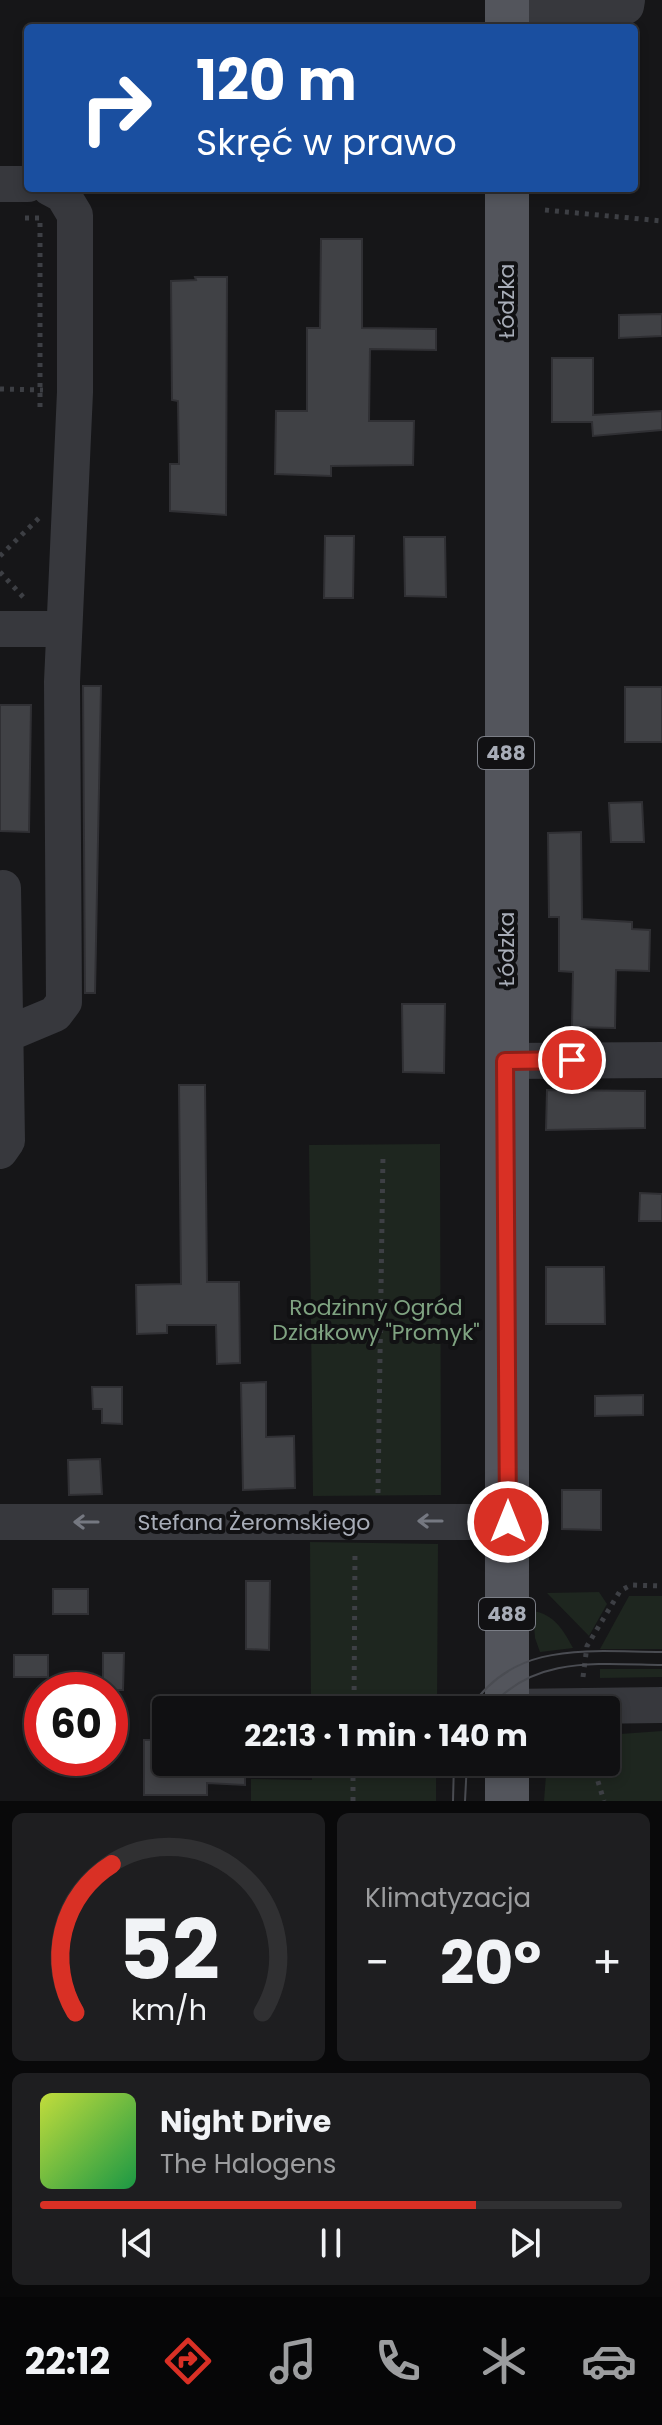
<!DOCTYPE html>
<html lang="pl">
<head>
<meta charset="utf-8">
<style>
	:root { --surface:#101012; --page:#1e1e20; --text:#f1f3f6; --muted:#9c9d9f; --line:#303032; --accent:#d93025 }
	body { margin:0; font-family:Poppins,sans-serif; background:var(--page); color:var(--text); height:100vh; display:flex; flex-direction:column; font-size:30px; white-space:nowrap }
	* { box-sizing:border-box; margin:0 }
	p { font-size:26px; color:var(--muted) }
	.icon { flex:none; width:44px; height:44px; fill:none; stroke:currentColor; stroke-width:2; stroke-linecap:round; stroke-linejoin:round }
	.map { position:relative; height:1801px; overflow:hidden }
	.panel { display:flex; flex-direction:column; gap:12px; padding:12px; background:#09090a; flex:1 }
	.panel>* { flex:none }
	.hud { position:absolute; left:24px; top:24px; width:614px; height:168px; border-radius:8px; box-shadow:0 4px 12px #0003,0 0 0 2px var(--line); background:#1a4fa0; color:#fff; overflow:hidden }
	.speed { position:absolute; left:24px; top:1672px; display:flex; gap:16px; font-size:40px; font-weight:700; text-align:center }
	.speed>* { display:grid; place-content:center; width:104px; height:104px; border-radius:50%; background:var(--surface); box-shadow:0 4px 12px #0003,0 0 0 2px var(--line); line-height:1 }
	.speed .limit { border:12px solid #d22; background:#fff; color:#111 }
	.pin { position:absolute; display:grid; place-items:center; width:68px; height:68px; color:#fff; margin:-34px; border:4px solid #fff; border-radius:50%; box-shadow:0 2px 8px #0007 }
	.me { position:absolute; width:88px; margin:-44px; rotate:0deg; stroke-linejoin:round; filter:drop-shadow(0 0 6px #0008) }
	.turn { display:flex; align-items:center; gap:28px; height:168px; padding:0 40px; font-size:36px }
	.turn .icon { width:104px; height:104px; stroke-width:2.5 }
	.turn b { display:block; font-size:56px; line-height:68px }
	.big { font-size:60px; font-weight:700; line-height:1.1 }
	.panel .widget { flex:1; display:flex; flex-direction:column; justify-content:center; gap:12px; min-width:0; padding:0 28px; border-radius:12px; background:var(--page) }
	.panel .dial { align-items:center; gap:0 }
	.dial svg { height:208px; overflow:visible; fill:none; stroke:var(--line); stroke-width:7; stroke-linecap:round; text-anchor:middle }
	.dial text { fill:var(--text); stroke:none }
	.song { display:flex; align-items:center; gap:24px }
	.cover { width:96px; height:96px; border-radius:12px; background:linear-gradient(135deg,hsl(70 70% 55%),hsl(140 70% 35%)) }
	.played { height:8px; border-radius:4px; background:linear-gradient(90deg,var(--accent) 75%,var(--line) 75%) }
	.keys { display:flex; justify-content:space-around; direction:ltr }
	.heat { display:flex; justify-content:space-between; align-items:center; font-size:44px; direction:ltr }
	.panel .tiles { flex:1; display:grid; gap:12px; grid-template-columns:1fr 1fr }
	.widget:last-child { grid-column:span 2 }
	.trip { position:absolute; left:152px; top:1696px; width:468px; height:80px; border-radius:8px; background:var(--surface); box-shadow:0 4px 12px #0003,0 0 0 2px var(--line); font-weight:700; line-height:80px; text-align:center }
	.tabs { display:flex; height:128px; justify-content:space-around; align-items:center; background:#060607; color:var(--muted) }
	.tabs .icon { width:56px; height:56px }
	.tabs .active { color:var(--accent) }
	.tabs b { font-size:36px; color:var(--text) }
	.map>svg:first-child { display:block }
	.green { fill:#1e261f }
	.building { fill:#404145; stroke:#303034; stroke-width:2 }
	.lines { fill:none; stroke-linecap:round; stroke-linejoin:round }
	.path { stroke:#3d3f44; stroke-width:5; stroke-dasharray:4 6; stroke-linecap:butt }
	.minor { stroke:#37383d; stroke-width:36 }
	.major { stroke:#53555c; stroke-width:44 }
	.tram { stroke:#4a4c52; stroke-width:2 }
	.oneway { stroke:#757881 }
	.route-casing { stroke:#8d1f18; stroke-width:20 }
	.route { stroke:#d93025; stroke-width:14 }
	.labels { text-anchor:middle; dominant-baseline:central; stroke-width:8; stroke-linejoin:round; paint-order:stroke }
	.shield { fill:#111113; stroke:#7b7e86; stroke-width:2 }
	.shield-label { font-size:20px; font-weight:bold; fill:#a8adb8 }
	.street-label { font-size:22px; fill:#a8adb8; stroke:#111113 }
	.park-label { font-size:22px; fill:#7fa381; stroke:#111113 }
</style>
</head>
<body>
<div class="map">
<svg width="662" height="1801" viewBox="0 0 662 1801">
	<rect width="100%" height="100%" fill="#161618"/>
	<path class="green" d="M440,1144L441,1495L313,1496L309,1145Z
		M310,1542L438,1544L437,1710H311Z
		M599,1592L607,1604L589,1636L547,1593Z
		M629,1596H662V1649H600Z
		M533,1611C554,1614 564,1631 573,1648L540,1652L535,1638Z
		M600,1669H662V1677L600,1678Z
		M662,1731V1801H544L547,1762H606V1735Z
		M312,1762H436V1801H251V1779L312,1780Z"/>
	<path class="building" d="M321,239H362V328L436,329V350L370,349L369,421H414L413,465L331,466V476L275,474L276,411H307V328H320Z
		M195,277H227L226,515L170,511V464H179L178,401L172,400L171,281L196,280Z
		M662,314V336L619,338V315Z
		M552,358H593V415L662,411V430L593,436L592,422H552Z
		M325,536H354L353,598H324Z
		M404,537H445L446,597L405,596Z
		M83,686H101L95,993H85Z
		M625,687H662V742H625Z
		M0,705H31L29,832L0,831Z
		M642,802L644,842H611L609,803Z
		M581,832L582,919L632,922V929L650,930L649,971L616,970L615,1028L572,1027L573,972L559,971V917H549L548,833Z
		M402,1004H445L444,1073L403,1072Z
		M179,1085H205L207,1282H239L240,1363L217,1364L216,1325H167V1333L137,1334L136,1285L181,1284Z
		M547,1090L645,1091V1128L546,1130Z
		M640,1193L662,1194V1221H639Z
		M546,1267H604L605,1324H546Z
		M266,1382V1437L294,1436L295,1488L243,1490L241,1383Z
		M92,1387H122V1424L102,1423V1409H93Z
		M643,1395V1415L595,1416V1396Z
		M100,1459L102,1494L69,1495L68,1460Z
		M562,1490H601V1530L562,1529Z
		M246,1581H270L269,1650L246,1649Z
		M53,1589H88V1614H53Z
		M103,1653H124L123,1690H103Z
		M14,1655H48V1677H14Z
		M144,1740H166V1762H245V1785L207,1783V1795H144Z"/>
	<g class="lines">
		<path class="path" d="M545,210L662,221
			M25,218H40V413
			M0,389L43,390
			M0,556L39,518
			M0,572L24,598
			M378,1493L383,1154
			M583,1677L587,1646L620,1591L631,1585L662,1586
			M354,1710L355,1550
			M592,1762L604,1801
			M353,1801V1762"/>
		<path class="minor" d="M507,8L626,6L627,0
			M0,184H28
			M0,629H64
			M0,1035H5L55,1014L64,1002L62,682L75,392V215L63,195L50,188
			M505,1061L662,1060
			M0,1151L7,1141L3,888
			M0,1522H508
			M507,1707L662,1705"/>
		<path class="major" d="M507,28V0
			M507,188V1710
			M507,1801V1762"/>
		<path class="tram" d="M469,1710C514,1639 590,1652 662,1652
			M488,1710C532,1655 599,1664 662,1665
			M453,1801L454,1762
			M465,1801L467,1762"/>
	</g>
	<defs><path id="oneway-shaft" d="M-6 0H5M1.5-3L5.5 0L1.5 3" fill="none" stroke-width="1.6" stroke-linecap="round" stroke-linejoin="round" transform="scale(2)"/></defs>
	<g class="oneway">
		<use href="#oneway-shaft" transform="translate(430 1521) rotate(180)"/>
		<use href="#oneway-shaft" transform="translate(86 1522) rotate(180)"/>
	</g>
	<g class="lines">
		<defs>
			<path id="route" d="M508,1522L505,1061L572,1060"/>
		</defs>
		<use href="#route" class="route-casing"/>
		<use href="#route" class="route"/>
	</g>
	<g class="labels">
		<g class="shield">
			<rect x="478" y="737" width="56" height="32" rx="6"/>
			<rect x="479" y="1598" width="56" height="32" rx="6"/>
		</g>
		<g class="shield-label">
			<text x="506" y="753">488</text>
			<text x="507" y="1614">488</text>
		</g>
		<g class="street-label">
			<text transform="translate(506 301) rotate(-90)">Łódzka</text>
			<text transform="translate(506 949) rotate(-90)">Łódzka</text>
			<text x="254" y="1522">Stefana Żeromskiego</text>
		</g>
		<g class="park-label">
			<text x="376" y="1307">Rodzinny Ogród<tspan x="376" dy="25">Działkowy "Promyk"</tspan></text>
		</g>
	</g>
</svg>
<div class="speed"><div class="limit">60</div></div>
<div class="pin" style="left:572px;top:1060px;background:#d93025"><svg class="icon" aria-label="arrive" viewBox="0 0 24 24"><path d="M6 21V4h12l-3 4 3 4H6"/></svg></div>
<svg class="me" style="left:508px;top:1522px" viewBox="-20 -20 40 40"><circle r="17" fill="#d93025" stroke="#fff" stroke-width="3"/><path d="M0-11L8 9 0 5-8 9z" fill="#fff"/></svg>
<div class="trip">22:13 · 1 min · 140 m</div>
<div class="hud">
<div class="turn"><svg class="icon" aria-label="right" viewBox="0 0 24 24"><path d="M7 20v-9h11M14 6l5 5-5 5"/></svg><div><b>120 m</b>Skręć w prawo</div></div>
</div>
</div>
<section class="panel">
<div class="tiles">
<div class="widget dial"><svg viewBox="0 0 100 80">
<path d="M14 69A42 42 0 1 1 86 69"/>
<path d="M14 69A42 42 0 0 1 28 12" stroke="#d93025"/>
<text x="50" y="56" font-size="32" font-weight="700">52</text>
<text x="50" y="72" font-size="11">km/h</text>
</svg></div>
<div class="widget"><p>Klimatyzacja</p>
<div class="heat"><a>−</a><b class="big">20°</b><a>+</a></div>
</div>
<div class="widget">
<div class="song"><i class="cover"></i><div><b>Night Drive</b><p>The Halogens</p></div></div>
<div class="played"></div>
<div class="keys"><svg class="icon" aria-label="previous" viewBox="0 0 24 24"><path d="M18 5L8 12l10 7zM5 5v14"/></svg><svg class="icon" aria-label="pause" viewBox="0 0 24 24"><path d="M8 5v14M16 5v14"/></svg><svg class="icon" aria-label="next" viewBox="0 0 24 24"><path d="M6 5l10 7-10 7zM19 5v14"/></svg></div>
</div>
</div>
</section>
<nav class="tabs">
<b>22:12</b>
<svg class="icon active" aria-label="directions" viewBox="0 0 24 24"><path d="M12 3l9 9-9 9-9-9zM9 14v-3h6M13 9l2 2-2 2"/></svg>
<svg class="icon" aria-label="music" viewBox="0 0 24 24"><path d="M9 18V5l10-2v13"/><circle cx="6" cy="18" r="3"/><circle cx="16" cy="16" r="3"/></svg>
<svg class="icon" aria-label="phone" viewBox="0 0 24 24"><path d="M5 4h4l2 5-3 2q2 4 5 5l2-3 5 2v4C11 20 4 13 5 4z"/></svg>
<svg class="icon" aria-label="climate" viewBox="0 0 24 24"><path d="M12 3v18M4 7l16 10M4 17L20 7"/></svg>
<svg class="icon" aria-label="car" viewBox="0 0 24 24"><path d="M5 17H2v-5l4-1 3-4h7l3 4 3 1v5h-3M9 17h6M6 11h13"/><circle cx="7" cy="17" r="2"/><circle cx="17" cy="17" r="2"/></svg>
</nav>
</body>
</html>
